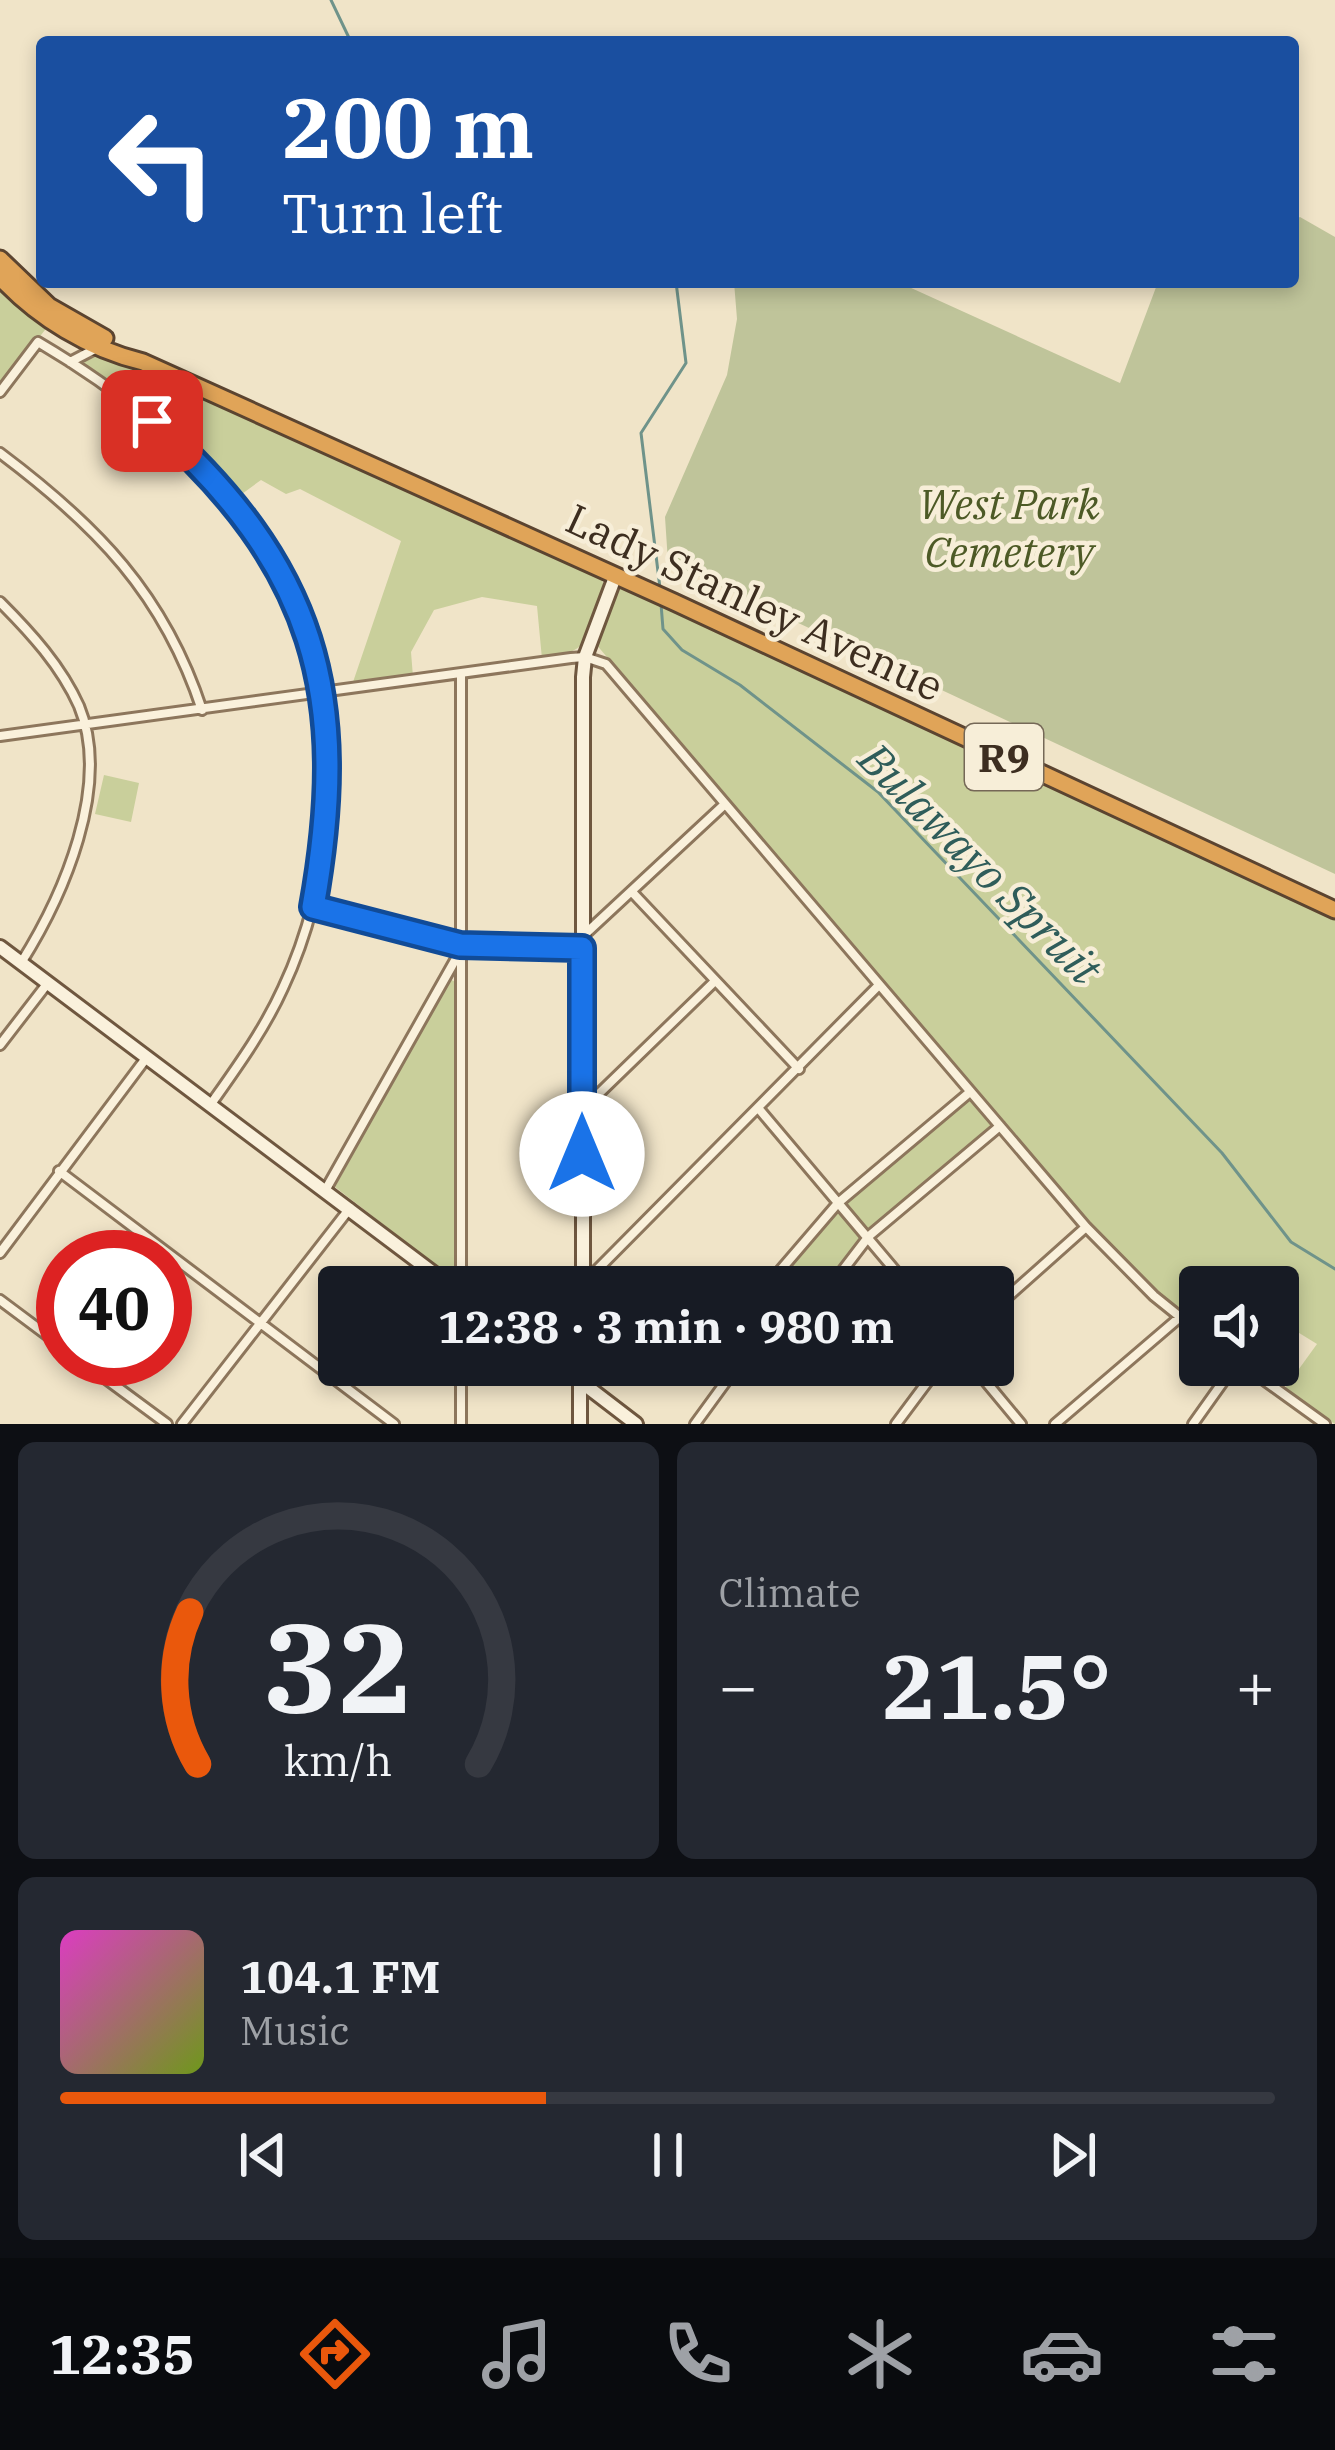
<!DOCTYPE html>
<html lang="en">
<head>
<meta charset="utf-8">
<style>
	:root { --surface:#171b24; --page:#242831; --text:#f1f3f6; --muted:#9ea1a6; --line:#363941; --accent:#ea580c }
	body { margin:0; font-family:"IBM Plex Serif",serif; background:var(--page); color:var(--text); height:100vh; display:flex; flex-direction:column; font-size:45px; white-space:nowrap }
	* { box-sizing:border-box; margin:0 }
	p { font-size:39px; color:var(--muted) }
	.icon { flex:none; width:66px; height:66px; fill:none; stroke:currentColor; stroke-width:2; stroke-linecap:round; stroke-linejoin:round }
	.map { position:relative; height:1424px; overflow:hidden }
	.side { display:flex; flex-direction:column; gap:18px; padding:18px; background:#0d0f14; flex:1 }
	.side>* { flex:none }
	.top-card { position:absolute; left:36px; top:36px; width:1263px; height:252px; border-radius:12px; box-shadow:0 6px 18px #0003; background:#1a4fa0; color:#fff; overflow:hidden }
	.fabs { position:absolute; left:1179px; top:1266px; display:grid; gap:24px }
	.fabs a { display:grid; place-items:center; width:120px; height:120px; border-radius:12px; background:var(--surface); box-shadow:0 6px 18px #0003; font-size:60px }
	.speed { position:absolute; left:36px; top:1230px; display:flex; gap:24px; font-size:60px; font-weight:700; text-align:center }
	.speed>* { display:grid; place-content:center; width:156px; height:156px; border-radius:50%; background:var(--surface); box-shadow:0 6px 18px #0003; line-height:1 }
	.speed .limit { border:18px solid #d22; background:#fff; color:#111 }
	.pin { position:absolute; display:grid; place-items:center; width:102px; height:102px; color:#fff; margin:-51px; border-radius:24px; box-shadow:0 6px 18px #0006 }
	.me { position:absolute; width:132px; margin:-66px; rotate:0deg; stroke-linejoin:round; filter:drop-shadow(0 0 9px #0008) }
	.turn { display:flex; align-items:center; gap:42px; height:252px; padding:0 48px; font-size:54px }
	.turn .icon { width:156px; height:156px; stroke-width:2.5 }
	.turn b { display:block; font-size:84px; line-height:102px }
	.big { font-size:90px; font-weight:700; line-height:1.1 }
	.side .widget { flex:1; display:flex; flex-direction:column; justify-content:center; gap:18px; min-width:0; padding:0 42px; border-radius:18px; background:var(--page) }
	.side .dial { align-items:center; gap:0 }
	.dial svg { height:312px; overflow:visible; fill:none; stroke:var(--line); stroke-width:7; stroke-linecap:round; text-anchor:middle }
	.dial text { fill:var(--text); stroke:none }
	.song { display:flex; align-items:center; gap:36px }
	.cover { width:144px; height:144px; border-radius:18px; background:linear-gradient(135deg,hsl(310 70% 55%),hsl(80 70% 35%)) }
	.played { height:12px; border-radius:6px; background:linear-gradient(90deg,var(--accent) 40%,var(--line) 40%) }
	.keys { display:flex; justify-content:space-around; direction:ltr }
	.heat { display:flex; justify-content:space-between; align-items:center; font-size:66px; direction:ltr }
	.side .tiles { flex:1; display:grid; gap:18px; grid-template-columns:1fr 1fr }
	.widget:last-child { grid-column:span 2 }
	.trip { position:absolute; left:318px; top:1266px; width:696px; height:120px; border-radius:12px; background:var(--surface); box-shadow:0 6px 18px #0003; font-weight:700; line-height:120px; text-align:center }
	.tabs { display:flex; height:192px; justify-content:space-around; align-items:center; background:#090b0e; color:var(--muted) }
	.tabs .icon { width:84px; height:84px }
	.tabs .on { color:var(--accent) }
	.tabs b { font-size:54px; color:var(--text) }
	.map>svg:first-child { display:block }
	.green { fill:#c9cf9b }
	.cemetery { fill:#bfc49a }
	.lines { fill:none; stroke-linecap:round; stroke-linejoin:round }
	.stream { stroke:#6f938a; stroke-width:3 }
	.street-casing { stroke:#8d765c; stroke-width:14 }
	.secondary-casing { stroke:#6f573f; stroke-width:18 }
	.highway-casing { stroke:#5b4430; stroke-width:21 }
	.street { stroke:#faf1dc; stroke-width:8 }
	.secondary { stroke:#faf1dc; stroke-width:12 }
	.highway { stroke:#e0a458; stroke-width:15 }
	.route-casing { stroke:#114b97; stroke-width:30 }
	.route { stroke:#1a73e8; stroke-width:21 }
	.labels { text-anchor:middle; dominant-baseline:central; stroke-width:9; stroke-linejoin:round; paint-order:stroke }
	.shield { fill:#f7eed8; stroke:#756857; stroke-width:3 }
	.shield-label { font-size:39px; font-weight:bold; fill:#3d2e20 }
	.park-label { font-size:42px; font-style:italic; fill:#4d5a26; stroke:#f7eed8 }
	.street-label { font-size:42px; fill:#3d2e20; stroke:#f7eed8 }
	.water-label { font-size:45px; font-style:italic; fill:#2f5d5a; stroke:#f7eed8 }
</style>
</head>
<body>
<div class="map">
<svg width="1335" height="1424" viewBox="0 0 1335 1424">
	<rect width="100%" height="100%" fill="#f0e4c8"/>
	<path class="green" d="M0,285L48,326L0,388Z
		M100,352L145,367L591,573L602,580L605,590C588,636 595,651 542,659L537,606L482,597L434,610L411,652L413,677L352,685L401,541L300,489L286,494L261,480L235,499C190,444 138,399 78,362Z
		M619,585L1335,917V1424L1283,1391L1317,1344L1278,1320V1287H1200V1307L1183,1313L1121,1259L1089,1224L595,643Z
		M104,775L139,783L131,822L95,814Z
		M449,979L456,982L457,1264L446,1273L335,1187Z
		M970,1098L993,1125L861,1237L824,1287H773L838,1210Z"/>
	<path class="cemetery" d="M1300,217L1335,237V874L668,562L665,517L727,375L737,319L734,282H898L1120,383L1158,282H1293V220Z"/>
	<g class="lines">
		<path class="stream" d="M331,0L351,42
			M660,588L641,433L686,363L676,282
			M661,604L663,629L682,650L740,685L878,792L1222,1153L1291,1242L1335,1269"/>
		<defs>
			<path id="street" d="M70,362L95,349
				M0,392L38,342C216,447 344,593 328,811C323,872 309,933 283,988C264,1030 237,1067 211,1104
				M0,453C96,525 164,594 202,710
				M0,602C31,633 61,666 79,706C112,786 63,896 21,963
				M461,674V1287
				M0,736L571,658L585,657L606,664L1086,1227L1154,1296L1200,1333
				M632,892L799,1069
				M313,907L459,945L582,948
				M583,936L725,804
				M0,1045L47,984
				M759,1109L909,1287
				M582,1110L714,982
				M59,1171L394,1424
				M326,1189L458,955
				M0,1253L147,1057
				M584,1283L879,985
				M766,1287L838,1203L970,1092
				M830,1287L869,1236L1000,1126
				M0,1300L63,1347
				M993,1310L1086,1227
				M79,1359L167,1424
				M972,1365L1021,1424
				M1243,1365L1325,1424
				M182,1424L350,1208
				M461,1424V1365
				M695,1424L738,1365
				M896,1424L940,1365
				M1055,1424L1180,1317
				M1193,1424L1235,1365"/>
			<path id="secondary" d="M0,947L452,1287
				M583,1287V677L585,657L615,577
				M559,1365L636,1424
				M580,1365V1424"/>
			<path id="highway" d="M0,259L49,306L105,338
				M0,277C38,318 89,349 143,362L674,602L1335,910"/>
		</defs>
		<use href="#street" class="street-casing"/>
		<use href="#secondary" class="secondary-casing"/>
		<use href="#highway" class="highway-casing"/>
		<use href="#street" class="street"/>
		<use href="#secondary" class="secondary"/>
		<use href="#highway" class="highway"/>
	</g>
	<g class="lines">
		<defs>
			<path id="route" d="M152,421C316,566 351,695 313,907L460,945L582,948V1154"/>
		</defs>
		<use href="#route" class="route-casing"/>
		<use href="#route" class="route"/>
	</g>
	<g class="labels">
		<rect class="shield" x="965" y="724" width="78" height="66" rx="9"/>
		<g class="shield-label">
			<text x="1004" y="757">R9</text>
		</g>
		<g class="park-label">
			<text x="1009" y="503">West Park<tspan x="1009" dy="48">Cemetery</tspan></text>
		</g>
		<g class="street-label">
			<text transform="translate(755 602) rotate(25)">Lady Stanley Avenue</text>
		</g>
		<g class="water-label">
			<text transform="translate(981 863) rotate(45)">Bulawayo Spruit</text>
		</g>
	</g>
</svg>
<div class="fabs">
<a><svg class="icon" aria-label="sound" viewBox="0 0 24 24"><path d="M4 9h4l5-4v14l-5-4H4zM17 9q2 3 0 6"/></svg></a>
</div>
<div class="speed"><div class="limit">40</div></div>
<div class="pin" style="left:152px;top:421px;background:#d93025"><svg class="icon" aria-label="arrive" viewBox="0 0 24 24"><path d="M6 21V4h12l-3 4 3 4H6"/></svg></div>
<svg class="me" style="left:582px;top:1154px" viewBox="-20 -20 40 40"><circle r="19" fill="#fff"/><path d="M0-13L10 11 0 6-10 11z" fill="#1a73e8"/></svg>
<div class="trip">12:38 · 3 min · 980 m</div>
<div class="top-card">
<div class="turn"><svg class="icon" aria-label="left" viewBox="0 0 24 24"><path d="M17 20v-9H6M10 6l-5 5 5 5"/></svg><div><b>200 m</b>Turn left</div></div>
</div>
</div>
<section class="side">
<div class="tiles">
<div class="widget dial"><svg viewBox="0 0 100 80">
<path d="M14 69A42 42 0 1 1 86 69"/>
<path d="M14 69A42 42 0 0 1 12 30" stroke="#ea580c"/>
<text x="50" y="56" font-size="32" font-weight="700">32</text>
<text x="50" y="72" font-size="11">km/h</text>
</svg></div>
<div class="widget"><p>Climate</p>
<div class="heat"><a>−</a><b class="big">21.5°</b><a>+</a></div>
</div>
<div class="widget">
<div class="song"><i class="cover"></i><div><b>104.1 FM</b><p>Music</p></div></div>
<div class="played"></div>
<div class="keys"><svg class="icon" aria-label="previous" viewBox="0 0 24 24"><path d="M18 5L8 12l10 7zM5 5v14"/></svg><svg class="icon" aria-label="pause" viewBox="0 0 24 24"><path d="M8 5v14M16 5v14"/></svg><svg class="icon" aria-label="next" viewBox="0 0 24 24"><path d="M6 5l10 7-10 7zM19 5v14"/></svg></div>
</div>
</div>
</section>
<nav class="tabs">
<b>12:35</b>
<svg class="icon on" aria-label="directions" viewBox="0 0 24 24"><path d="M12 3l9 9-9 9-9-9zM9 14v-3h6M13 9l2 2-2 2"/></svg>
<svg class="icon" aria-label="music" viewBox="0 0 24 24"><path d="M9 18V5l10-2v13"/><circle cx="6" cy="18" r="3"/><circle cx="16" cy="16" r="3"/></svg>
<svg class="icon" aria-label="phone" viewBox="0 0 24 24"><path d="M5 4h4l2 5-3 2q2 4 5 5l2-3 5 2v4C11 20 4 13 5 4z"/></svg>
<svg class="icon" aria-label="climate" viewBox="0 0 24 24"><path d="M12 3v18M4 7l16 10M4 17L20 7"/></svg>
<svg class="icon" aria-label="car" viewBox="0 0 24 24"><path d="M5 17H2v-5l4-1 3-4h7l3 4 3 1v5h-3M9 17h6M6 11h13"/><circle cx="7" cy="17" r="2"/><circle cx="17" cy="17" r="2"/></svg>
<svg class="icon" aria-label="filters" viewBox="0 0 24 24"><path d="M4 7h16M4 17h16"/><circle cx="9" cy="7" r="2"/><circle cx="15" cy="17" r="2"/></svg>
</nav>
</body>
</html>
